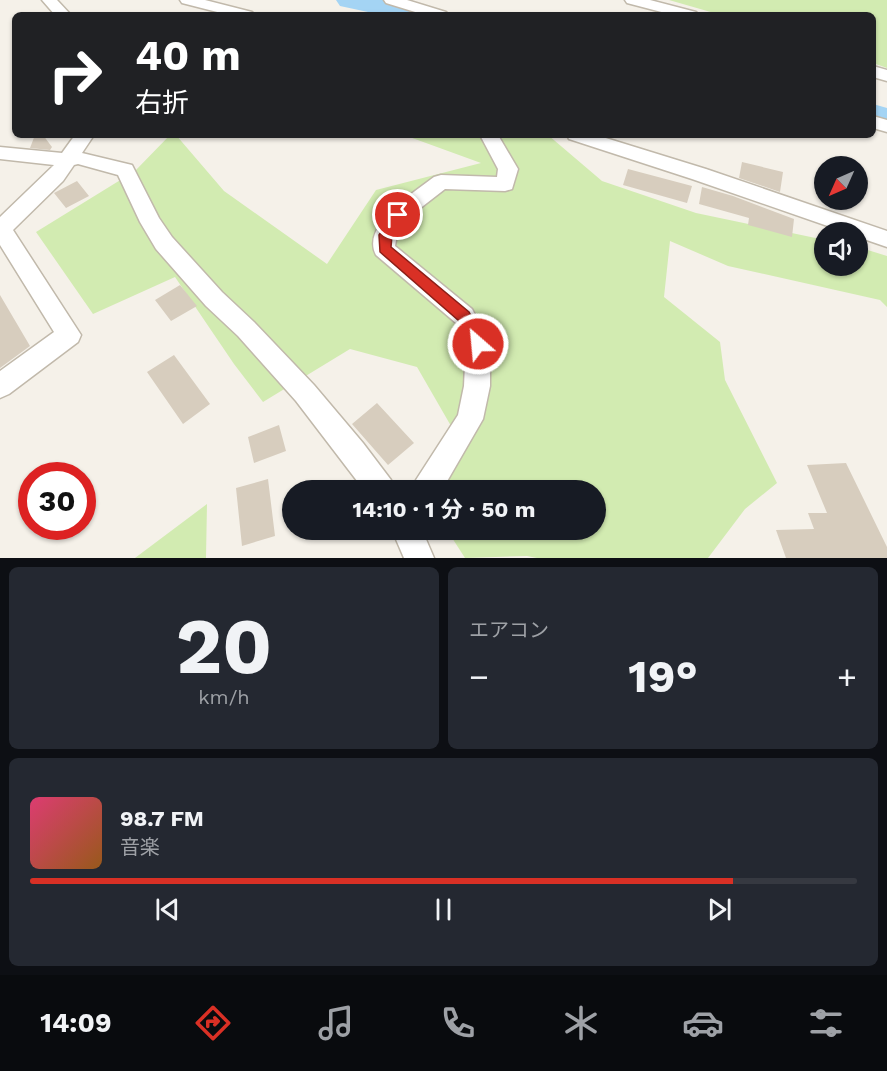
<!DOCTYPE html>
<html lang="ja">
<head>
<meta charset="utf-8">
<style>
	:root { --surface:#171b24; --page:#242831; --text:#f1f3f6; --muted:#9ea1a6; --line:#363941; --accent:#d93025 }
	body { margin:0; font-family:"Work Sans","Noto Sans JP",sans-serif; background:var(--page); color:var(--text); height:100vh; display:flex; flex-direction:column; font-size:22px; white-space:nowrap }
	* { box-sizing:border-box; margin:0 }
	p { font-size:20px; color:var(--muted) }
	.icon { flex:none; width:33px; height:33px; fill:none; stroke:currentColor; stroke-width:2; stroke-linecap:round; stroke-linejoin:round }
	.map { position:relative; height:558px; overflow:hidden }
	.side { display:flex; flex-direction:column; gap:9px; padding:9px; background:#0d0f14; flex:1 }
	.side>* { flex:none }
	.hud { position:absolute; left:12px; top:12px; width:864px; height:126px; border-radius:9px; box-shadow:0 2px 4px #0004; background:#202124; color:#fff; overflow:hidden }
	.needle { width:39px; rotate:225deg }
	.controls { position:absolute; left:814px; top:156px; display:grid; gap:12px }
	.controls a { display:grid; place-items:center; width:54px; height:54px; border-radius:50%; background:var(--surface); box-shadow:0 2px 4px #0004; font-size:30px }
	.speed { position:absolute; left:18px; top:462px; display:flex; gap:12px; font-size:30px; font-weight:700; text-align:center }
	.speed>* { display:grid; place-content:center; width:78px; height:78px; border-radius:50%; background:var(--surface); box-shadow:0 2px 4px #0004; line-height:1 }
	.speed .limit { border:9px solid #d22; background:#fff; color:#111 }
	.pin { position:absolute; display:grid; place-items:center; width:51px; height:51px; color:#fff; margin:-26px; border:3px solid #fff; border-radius:50%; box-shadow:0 2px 6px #0007 }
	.me { position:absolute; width:66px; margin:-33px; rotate:333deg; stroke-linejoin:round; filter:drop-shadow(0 0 4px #0008) }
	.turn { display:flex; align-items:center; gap:21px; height:126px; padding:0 24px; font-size:27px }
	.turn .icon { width:78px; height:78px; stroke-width:2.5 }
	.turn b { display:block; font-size:42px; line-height:51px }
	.big { font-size:45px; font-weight:700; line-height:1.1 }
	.side .tile { flex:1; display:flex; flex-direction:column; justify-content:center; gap:9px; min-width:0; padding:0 21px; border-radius:9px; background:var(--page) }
	.side .dial { align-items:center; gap:0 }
	.dial b { font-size:78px; line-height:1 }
	.song { display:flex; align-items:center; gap:18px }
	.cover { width:72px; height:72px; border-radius:9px; background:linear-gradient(135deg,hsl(340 70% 55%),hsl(30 70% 35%)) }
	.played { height:6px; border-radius:3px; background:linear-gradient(90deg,var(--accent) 85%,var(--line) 85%) }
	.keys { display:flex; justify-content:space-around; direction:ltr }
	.heat { display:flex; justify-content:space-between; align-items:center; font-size:33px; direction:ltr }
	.side .tiles { flex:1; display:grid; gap:9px; grid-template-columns:1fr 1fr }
	.tile:last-child { grid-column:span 2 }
	.trip { position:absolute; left:282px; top:480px; width:324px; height:60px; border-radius:30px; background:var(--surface); box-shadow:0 2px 4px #0004; font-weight:700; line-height:60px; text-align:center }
	.tabs { display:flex; height:96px; justify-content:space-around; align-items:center; background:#090b0e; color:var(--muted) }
	.tabs .icon { width:42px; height:42px }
	.tabs .active { color:var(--accent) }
	.tabs b { font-size:27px; color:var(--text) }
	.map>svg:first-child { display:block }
	.green { fill:#d2ebb1 }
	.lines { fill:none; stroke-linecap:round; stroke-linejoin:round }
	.river { fill:#a4d4f4; fill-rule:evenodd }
	.building { fill:#d7cdbe }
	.minor-casing { stroke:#c1b9ab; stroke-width:3 }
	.minor { fill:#fff; fill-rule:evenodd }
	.route { fill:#d93025; stroke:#8d1f18; stroke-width:1.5 }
</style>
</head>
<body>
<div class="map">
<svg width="887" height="558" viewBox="0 0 887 558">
	<rect width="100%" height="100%" fill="#f5f1e9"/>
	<path class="green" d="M669,0H887V68L873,63V15H721Z
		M170,135H176L224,191L327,264L376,190L481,163L404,135H548L602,181L696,213L825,240V266H858V247L887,256V307L880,300L728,266L670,241L664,297L720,342L725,380L777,483L745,509L708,558H537L527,556L465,558L447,530H596V490H421L418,486L451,426L417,367L350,349L263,402L234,364L175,277L93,314L36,232L135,171Z
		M207,504L206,558H135Z"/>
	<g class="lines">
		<path class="river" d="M336,0H390L432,9L436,15H382L340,6Z
			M873,104L887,108V130L873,126Z"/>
	</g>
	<path class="building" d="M35,135H43L52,147L50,150L30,148Z
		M742,162L783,172L780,192L739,178Z
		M628,169L692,186L687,203L623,185Z
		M77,181L89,196L66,208L54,193Z
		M702,187L733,196L794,219L792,237L748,225L749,218L699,204Z
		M180,285L197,306L171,321L155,300Z
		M0,295L30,346L0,368Z
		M174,355L210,404L183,424L147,372Z
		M377,403L414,443L388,465L352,424Z
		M279,425L286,451L254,463L248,437Z
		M846,463L887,547V558H786L776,530L814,529L808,513H827L807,465Z
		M268,479L275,536L242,546L236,488Z"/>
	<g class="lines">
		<defs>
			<path id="minor" d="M42,0H57L71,15H55Z
				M180,0H205L252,12L255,15H229L182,3Z
				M384,0H407L446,12L449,15H425L386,3Z
				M625,0H650L696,12L699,15H673L627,3Z
				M873,66L887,70V81L873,77Z
				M873,116L887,120V132L873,128Z
				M75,135H94L82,153L132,165L159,218L172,237L222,292L254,322L314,385L363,443L391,480L395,490H364L296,401L238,336L206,306L156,249L140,222L118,175L78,164L74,165L63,181L13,230L81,335L78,342L9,394L0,398V371L54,332L0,245V217L54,165L0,159V147L62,153Z
				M480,135H498L518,169L512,189L505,191L445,189L405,220L397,235L395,246L472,309L490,344V386L483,419L442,490H412L416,480L458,415L464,386L466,344L456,323L376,255C360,225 415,192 434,177L441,175L497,177L498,169Z
				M567,135H596L706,169L887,231V247L858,237V232H845L692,179L569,139Z
				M392,530H422L434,558H404Z"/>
		</defs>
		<use href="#minor" class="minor-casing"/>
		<use href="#minor" class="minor"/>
	</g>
	<path class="route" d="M398,210L405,215L392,236L391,247L469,312L486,344L484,349L478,351L473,349L459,321L380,252L379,235L394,212Z"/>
</svg>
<div class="controls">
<a><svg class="needle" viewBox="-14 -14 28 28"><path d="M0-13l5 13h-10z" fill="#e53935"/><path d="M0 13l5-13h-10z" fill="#9ea1a6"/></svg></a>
<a><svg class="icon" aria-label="sound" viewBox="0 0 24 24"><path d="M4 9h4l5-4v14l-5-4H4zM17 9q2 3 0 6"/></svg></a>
</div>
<div class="speed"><div class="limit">30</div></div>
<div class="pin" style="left:398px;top:215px;background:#d93025"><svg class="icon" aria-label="arrive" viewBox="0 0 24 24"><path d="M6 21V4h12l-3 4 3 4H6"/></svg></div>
<svg class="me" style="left:478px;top:344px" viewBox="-20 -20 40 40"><circle r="17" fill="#d93025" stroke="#fff" stroke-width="3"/><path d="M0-11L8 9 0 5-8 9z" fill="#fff"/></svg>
<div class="trip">14:10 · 1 分 · 50 m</div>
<div class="hud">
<div class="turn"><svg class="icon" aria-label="right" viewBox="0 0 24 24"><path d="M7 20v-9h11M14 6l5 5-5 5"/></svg><div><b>40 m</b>右折</div></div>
</div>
</div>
<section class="side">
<div class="tiles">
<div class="tile dial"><b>20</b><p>km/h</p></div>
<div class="tile"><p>エアコン</p>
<div class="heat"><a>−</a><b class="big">19°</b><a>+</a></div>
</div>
<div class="tile">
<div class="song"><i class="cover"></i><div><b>98.7 FM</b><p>音楽</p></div></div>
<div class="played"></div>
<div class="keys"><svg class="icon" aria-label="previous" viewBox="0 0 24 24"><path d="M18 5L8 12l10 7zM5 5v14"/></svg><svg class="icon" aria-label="pause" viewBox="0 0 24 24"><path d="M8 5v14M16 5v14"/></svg><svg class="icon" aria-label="next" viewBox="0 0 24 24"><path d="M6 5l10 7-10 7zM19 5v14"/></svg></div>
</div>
</div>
</section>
<nav class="tabs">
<b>14:09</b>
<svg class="icon active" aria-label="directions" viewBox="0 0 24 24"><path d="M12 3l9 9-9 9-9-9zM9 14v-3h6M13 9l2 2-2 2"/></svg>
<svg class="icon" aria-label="music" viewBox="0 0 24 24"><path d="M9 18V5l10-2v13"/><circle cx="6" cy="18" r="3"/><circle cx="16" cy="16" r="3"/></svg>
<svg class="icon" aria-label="phone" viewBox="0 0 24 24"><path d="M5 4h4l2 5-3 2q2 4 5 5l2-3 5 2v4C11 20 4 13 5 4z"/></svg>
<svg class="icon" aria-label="climate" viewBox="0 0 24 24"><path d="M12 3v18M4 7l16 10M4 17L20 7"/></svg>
<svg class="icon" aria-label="car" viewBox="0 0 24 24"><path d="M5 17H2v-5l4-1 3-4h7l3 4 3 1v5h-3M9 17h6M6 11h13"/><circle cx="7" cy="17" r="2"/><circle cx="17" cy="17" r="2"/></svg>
<svg class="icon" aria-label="filters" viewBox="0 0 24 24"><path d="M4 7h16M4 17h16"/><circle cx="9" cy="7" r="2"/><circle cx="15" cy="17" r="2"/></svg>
</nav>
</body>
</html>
